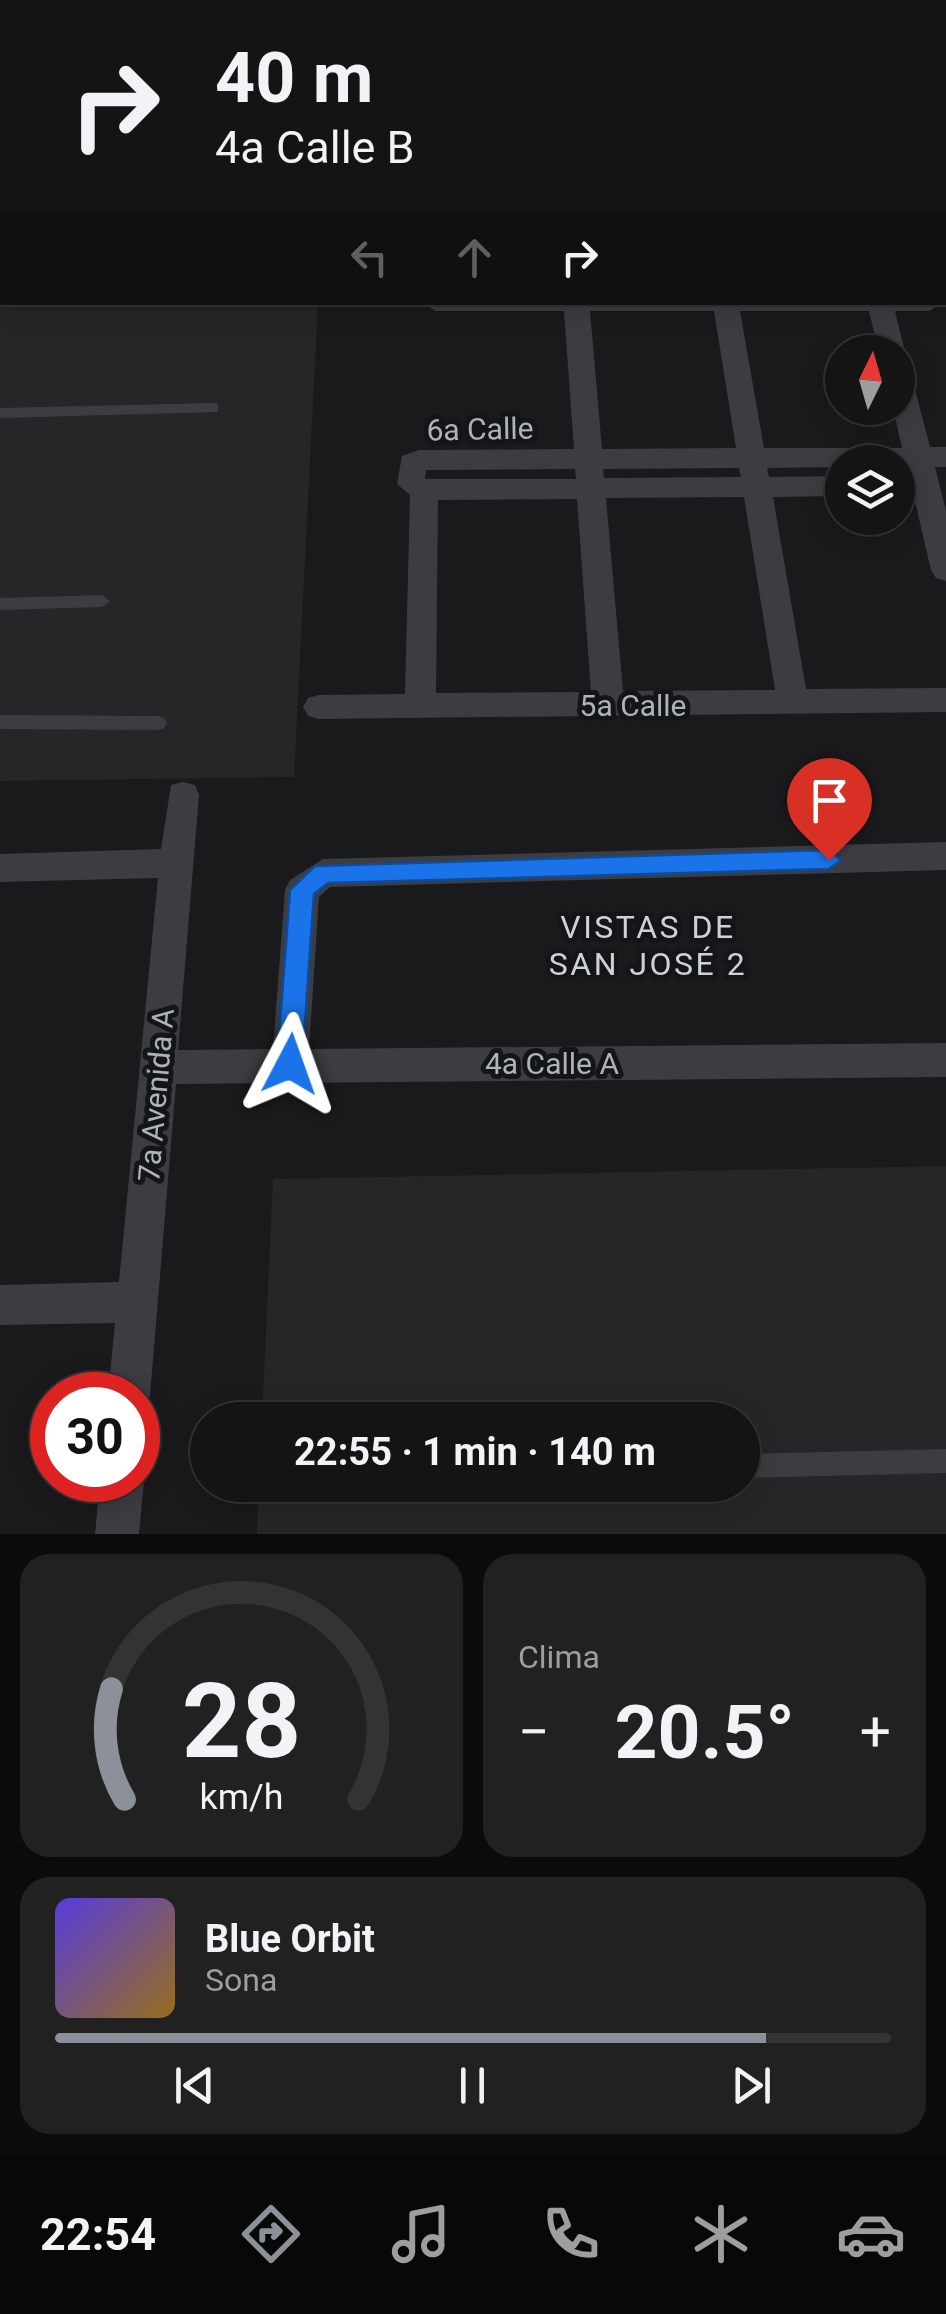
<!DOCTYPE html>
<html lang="es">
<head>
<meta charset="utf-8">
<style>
	:root { --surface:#141415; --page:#212122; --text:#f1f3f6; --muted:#9d9ea0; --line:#333334; --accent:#8c9099 }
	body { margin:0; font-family:Roboto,sans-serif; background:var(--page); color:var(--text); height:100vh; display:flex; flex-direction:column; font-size:38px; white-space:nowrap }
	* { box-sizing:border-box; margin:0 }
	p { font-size:32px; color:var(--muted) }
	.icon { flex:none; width:55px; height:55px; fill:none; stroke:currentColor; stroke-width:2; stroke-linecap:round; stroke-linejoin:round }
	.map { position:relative; height:1534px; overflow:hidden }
	.side { display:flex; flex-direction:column; gap:20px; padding:20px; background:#0b0b0c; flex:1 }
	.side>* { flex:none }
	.banner { position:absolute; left:0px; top:0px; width:948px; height:305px; box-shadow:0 5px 25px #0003,0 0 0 2px var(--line); background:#141415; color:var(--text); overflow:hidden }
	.needle { width:65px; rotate:5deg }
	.tools { position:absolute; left:825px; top:335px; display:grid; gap:20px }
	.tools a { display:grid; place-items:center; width:90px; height:90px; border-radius:50%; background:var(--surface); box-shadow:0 5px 25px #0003,0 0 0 2px var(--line); font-size:50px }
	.speed { position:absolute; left:30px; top:1372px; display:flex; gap:20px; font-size:50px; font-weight:700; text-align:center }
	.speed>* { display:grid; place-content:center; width:130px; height:130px; border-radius:50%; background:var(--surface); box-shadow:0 5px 25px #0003,0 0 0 2px var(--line); line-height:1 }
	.speed .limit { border:15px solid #d22; background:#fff; color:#111 }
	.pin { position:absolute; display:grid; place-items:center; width:85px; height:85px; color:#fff; margin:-102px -42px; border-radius:50% 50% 50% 0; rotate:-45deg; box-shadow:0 0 10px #0007 }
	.pin .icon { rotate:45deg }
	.me { position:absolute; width:110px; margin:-55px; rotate:4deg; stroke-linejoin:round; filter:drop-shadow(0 0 8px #0008) }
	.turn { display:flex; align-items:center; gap:35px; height:210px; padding:0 50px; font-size:45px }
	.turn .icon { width:130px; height:130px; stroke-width:2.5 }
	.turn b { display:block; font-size:70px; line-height:85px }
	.lanes { display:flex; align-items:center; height:95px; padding:0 50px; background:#0003; justify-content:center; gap:50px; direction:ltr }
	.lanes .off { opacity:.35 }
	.big { font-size:75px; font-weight:700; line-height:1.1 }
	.side .widget { flex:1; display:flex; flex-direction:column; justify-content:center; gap:15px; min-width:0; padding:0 35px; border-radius:30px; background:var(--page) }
	.side .dial { align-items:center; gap:0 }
	.dial svg { height:260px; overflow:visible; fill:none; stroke:var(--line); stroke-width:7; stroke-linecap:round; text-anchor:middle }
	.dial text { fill:var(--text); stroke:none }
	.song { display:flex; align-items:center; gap:30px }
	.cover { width:120px; height:120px; border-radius:15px; background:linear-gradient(135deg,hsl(250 70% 55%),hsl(40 70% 35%)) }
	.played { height:10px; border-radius:5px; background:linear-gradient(90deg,var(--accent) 85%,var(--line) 85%) }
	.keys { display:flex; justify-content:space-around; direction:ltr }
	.heat { display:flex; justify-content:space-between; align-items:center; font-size:55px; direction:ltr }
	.side .tiles { flex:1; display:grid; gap:20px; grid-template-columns:1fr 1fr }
	.widget:last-child { grid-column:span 2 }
	.trip { position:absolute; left:190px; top:1402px; width:570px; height:100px; border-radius:50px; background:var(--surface); box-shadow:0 5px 25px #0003,0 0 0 2px var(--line); font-weight:700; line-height:100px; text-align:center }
	.tab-bar { display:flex; height:160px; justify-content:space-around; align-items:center; background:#080808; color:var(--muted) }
	.tab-bar .icon { width:70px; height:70px }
	.tab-bar .active { color:var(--accent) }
	.tab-bar b { font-size:45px; color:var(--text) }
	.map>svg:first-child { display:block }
	.built { fill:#262629 }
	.green { fill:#222a21 }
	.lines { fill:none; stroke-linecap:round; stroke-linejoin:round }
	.lane { fill:#3b3d41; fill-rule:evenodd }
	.street { fill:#3b3d41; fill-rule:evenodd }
	.secondary { fill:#494c51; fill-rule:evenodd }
	.route { fill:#1a73e8; stroke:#114b97; stroke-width:2.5 }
	.labels { text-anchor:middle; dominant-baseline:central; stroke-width:10; stroke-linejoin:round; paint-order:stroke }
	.street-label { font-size:30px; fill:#acb4bb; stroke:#151517 }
	.neighbourhood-label { font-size:32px; letter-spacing:2.5px; fill:#cdd2d7; stroke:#151517 }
</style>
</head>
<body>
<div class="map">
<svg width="946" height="1534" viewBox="0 0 946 1534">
	<rect width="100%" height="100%" fill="#1a1a1c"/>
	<path class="built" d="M0,168L2,302L318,303L294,777L0,781Z
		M946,1166V1534H257L259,1485H742V1420H262L273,1179Z"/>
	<path class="green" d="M422,0H862L863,2H422Z"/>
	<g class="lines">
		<path class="lane" d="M0,113H2V121H0Z
			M0,255H2V263H0Z
			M213,403L218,404V412L0,418V408Z
			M102,595L110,601L102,607L0,610V598Z
			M0,715L158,716L164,718L167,723L164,728L158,730L0,729Z
			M946,1449V1473L742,1478V1454Z"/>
		<path class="street" d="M127,0H149V2H128Z
			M259,0H281V2H260Z
			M945,28H946V40H945Z
			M0,74H2V88H0Z
			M423,302H942L930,311H895L905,352L898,359V352H879L869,311H740L764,448H902L893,408H898V365L911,374L930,447H946V467H935L946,511V581L936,578L931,570L907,467H898V462H842V467L767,468L769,477L842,476V496L773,497L806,689L946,688V712L319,719L308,716L303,707L308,698L319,695L405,694L410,495L397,484L402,456L419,450L574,449L564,311H435ZM590,311H714L736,448L602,449ZM739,468L741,477L604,478L603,469ZM575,469L576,479H425L426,470ZM744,497L775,690L623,691L606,498ZM577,499L591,692L436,693L438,500Z
			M183,782L195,785L199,795L178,1050L273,1049L285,890L290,880L323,859L946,842V870L330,887L319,897L309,1049L946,1043V1077L176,1084L150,1395L144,1410L138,1412V1395H108L115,1323L0,1325V1285L119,1282L158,878L0,882V854L161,849L171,785Z
			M138,1465L144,1480L139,1534H95L100,1480H138Z"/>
		<path class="secondary" d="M866,0H896L897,2H867Z
			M945,184L946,185V209L945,208Z"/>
	</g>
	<path class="route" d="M829,850L841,860L829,869L328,883L314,894L302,1064L299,1073L290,1076L280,1073L277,1064L290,890L315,866Z"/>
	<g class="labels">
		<g class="street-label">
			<text transform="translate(480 429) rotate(-1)">6a Calle</text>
			<text x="633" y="705">5a Calle</text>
			<text x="552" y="1063">4a Calle A</text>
			<text transform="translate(156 1095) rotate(-85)">7a Avenida A</text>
		</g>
		<g class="neighbourhood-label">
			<text x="648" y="927">VISTAS DE<tspan x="648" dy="37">SAN JOSÉ 2</tspan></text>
		</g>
	</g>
</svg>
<div class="tools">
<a><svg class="needle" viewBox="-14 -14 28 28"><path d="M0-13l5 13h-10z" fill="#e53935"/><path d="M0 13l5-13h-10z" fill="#9d9ea0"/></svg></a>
<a><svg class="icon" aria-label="layers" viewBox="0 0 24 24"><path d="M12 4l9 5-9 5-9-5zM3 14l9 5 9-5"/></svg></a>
</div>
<div class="speed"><div class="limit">30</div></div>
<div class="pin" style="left:829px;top:860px;background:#d93025"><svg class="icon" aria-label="arrive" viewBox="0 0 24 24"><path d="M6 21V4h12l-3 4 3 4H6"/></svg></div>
<svg class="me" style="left:290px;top:1064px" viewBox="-20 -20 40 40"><path d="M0-17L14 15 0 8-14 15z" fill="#1a73e8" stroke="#fff" stroke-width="4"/></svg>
<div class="trip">22:55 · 1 min · 140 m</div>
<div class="banner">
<div class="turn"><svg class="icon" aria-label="right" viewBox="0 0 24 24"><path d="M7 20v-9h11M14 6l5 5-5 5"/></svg><div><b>40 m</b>4a Calle B</div></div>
<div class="lanes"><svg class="icon off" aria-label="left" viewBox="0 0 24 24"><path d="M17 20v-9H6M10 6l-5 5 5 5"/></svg><svg class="icon off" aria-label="ahead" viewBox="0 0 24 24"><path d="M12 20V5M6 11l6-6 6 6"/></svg><svg class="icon" aria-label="right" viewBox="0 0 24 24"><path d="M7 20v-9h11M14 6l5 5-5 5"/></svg></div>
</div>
</div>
<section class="side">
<div class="tiles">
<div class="widget dial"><svg viewBox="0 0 100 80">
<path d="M14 69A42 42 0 1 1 86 69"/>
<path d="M14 69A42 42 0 0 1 10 35" stroke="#8c9099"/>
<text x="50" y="56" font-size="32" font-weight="700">28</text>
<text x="50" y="72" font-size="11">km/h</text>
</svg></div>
<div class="widget"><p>Clima</p>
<div class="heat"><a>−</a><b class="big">20.5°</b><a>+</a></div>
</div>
<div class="widget">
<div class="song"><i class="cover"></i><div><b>Blue Orbit</b><p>Sona</p></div></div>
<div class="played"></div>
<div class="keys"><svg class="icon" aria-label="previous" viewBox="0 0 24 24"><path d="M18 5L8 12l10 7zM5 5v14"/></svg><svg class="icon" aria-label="pause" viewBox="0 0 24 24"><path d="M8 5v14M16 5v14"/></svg><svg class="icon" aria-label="next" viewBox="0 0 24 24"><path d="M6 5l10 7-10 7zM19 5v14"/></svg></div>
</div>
</div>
</section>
<nav class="tab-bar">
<b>22:54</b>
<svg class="icon active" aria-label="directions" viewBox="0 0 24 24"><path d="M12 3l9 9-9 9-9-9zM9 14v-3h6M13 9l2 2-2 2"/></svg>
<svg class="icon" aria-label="music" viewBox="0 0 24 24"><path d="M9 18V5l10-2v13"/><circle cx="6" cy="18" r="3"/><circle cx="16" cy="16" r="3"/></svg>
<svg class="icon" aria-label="phone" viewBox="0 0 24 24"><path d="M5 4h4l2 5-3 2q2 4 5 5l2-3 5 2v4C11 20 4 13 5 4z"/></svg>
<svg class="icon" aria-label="climate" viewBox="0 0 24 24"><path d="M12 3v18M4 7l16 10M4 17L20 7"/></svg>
<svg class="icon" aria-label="car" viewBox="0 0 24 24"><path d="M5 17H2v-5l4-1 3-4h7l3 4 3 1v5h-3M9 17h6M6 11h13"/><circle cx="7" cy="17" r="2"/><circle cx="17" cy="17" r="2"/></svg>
</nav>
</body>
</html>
